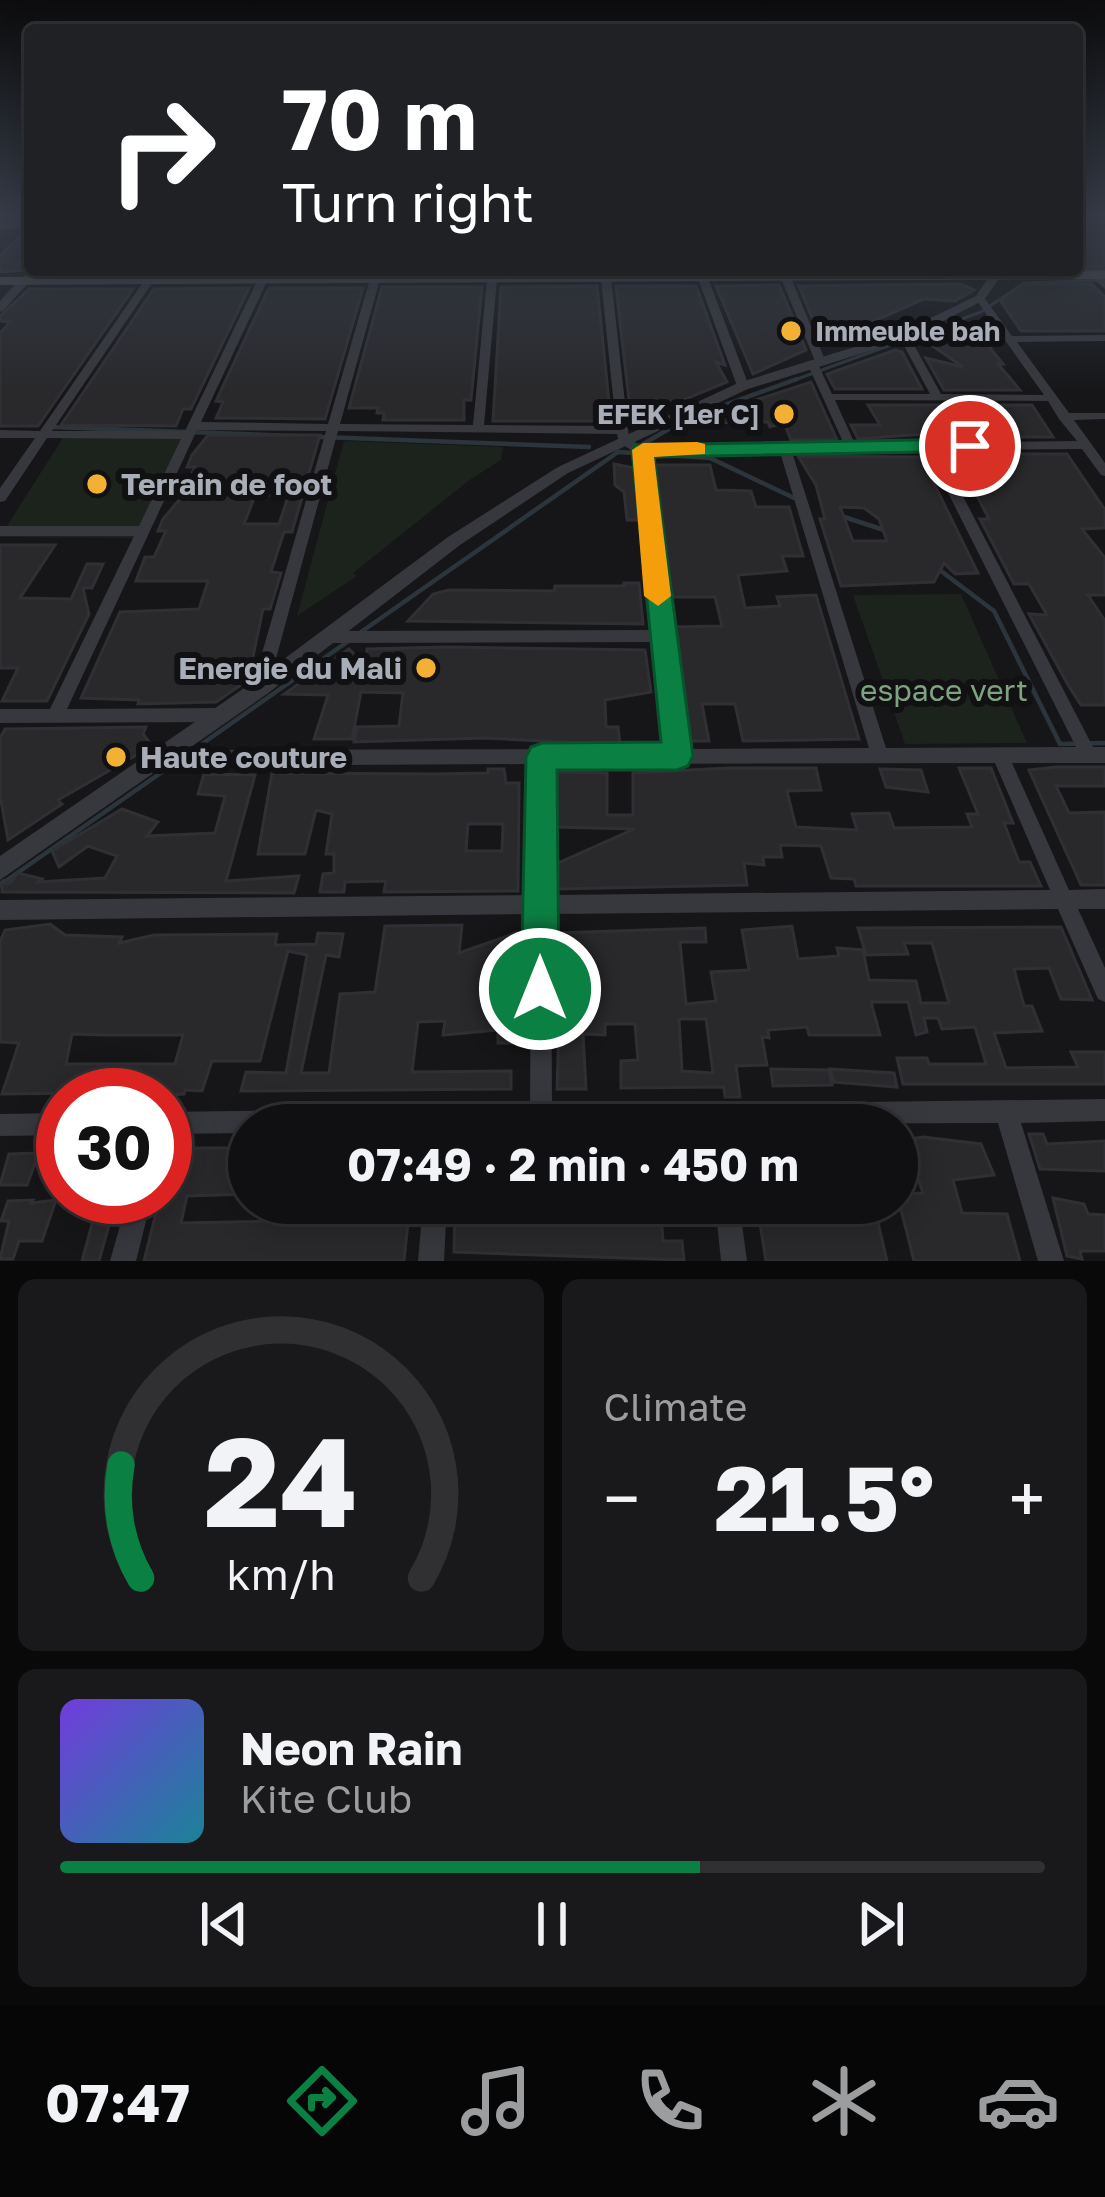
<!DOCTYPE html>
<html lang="en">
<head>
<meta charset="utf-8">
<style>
	:root { --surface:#101012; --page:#19191b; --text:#f1f3f6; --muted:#9c9d9f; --line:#303032; --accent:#0b8043 }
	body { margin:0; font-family:"Golos Text",sans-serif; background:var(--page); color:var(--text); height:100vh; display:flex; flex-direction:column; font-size:45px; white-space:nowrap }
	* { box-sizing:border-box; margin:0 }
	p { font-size:39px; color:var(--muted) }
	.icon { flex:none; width:66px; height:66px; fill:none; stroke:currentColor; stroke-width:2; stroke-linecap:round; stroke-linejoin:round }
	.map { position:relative; height:1261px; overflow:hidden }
	.drawer { display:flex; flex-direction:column; gap:18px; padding:18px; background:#09090a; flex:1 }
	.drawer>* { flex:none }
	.top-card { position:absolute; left:24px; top:24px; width:1059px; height:252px; border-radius:12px; box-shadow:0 6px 30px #0003,0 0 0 3px var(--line); background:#202124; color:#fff; overflow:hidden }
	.speed { position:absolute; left:36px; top:1068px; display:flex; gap:24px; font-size:60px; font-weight:700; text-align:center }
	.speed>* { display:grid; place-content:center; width:156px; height:156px; border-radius:50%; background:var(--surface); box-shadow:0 6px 30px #0003,0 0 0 3px var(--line); line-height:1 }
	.speed .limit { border:18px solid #d22; background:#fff; color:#111 }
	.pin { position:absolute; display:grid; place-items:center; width:102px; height:102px; color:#fff; margin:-51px; border:6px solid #fff; border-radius:50%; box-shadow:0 3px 12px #0007 }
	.me { position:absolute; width:132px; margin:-66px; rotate:0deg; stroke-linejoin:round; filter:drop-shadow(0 0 9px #0008) }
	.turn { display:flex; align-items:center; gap:42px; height:252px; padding:0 60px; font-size:54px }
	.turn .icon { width:156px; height:156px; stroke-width:2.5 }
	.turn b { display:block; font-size:84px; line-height:102px }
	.big { font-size:90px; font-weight:700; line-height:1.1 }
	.drawer .tile { flex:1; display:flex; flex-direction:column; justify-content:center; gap:18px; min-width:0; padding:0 42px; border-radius:18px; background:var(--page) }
	.drawer .dial { align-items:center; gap:0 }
	.dial svg { height:312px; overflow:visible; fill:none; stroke:var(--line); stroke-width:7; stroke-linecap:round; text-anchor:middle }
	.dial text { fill:var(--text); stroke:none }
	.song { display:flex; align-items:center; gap:36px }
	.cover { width:144px; height:144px; border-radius:18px; background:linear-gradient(135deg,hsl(260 70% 55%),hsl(190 70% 35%)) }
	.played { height:12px; border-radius:6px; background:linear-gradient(90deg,var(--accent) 65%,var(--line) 65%) }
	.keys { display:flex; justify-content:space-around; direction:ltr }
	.heat { display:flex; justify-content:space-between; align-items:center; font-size:66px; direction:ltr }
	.drawer .tiles { flex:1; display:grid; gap:18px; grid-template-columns:1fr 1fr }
	.tile:last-child { grid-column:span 2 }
	.trip { position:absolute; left:228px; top:1104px; width:690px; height:120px; border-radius:60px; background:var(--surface); box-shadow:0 6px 30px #0003,0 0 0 3px var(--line); font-weight:700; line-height:120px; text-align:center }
	.menu { display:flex; height:192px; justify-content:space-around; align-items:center; background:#060607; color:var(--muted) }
	.menu .icon { width:84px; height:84px }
	.menu .on { color:var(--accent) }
	.menu b { font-size:54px; color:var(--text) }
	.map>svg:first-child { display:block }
	.green { fill:#1c231d }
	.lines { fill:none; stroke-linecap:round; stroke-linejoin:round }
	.stream-far2 { stroke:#2c353c; stroke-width:3 }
	.stream-far1 { stroke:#2c353c; stroke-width:4.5 }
	.stream { stroke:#2c353c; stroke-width:6 }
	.building { fill:#29292c; stroke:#303034; stroke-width:3; fill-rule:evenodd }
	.minor { fill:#37383d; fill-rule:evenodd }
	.tertiary { fill:#37383d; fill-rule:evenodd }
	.secondary { fill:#45474d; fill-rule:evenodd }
	.route { fill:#0b8043; stroke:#07532c; stroke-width:3 }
	.slow { fill:#f59e0b }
	.poi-dot { fill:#f2b134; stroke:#111113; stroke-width:4.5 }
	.labels { text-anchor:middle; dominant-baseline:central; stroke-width:12; stroke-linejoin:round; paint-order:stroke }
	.far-poi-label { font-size:27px; font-weight:bold; fill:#a8adb8; stroke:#111113; text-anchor:start }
	.poi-label { font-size:30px; font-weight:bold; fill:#a8adb8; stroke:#111113; text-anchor:start }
	.park-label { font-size:30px; fill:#7fa381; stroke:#111113 }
</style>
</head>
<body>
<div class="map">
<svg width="1105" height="1261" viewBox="0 0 1105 1261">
	<rect width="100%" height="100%" fill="#161618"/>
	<path class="green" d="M64,436H186L134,538L0,537Z
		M344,441L503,447L501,460L468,481L353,573L357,576L297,616Z
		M961,594L1027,743L905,744L853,595Z"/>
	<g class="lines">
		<path class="stream-far2" d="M714,273L1105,270
			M432,274L684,273
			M0,303L17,284
			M789,382L981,312L1024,283L1105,280"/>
		<path class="stream-far1" d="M53,427L589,447
			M638,447L686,419L797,379
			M838,515L884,530
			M937,568L994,611L1060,744L1105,743
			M361,632L618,452L710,458L794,498
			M189,753L347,642
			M0,885L175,763"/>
		<path class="stream" d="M0,885L4,882"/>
	</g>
	<path class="building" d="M1077,227H1105V266L1084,267L1077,259V247H1088L1077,235Z
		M19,237H30V251L17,265H27L24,270L0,272V256Z
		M961,284L974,290L955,301L924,299L863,326H842L845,331L827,339L820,337L799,286Z
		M1023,284H1092L1105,297V331H1021L1000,300Z
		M779,285L806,350L753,374L716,286Z
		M597,286L611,421H493L501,287Z
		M616,286H696L725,365L716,362L727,382L683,400L646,411L636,409V401H629Z
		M382,287H482L471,400H464V420H383L384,413H377L378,408H349Z
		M249,288L191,409H183L176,426L61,425L154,289Z
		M269,288H363L325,419L216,418L223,402L216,401Z
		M29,289H133L38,426H0V333L10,322L0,321V316Z
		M970,323L1003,364H998L1020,390H944L926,358L963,367L924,340Z
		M895,350L902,352L922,389H835L827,374Z
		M811,382L837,440H791L784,423L770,427L768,422L699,423L698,419Z
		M868,405H1032L1053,437H1013L1007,428L858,439L851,425H880Z
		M208,435H320L292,532H284L271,572L281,573L270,609H263L248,680L216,702L138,704L139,700L81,698L120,612L199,609L208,581H136L145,557H154L166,531H158L163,519L180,499L195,467H187L192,455ZM289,494L279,524H244L255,496Z
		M1006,454H1067L1105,510V528L1082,529L1105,558V595H1088L1105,621V705H1081L1068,685L1029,614L1047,615L1029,584H1014L980,519H989L972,486H963L956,472L1010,474L1004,465H1013Z
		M798,456L921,457L978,573L955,574L944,563L934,582L841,586L820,519H825L816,485ZM840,507L864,508L879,519L887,541H853Z
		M614,464L634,468L640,520H627L624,492L615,485Z
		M655,465H710L716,490L751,491L756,507H789L803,556H782L787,571L738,575L745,608L780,606L777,597L816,595L859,739L743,741L735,704H702L709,741H691L675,627L722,626L715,597H671Z
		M0,545H55L20,598L71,599L87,564H103L92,588H83L89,614L47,701H2L18,668H0Z
		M624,583H639L643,624L408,621L433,594L449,590L554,591L555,586H624Z
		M447,647L645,650L651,692L605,700L606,727H618L620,745L485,738L354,742L357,727L399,726L403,693L361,692L352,739H314L328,695L284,694L349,649L365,665L367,649Z
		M146,727L143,734L152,746L58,800L62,804L8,840L0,795V738L5,729Z
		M1056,767H1105V786H1056L1069,813L1105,812V885H1081L1029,770Z
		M729,768H816L821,790L787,791L796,827L857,830L852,814L889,813L894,828L972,827L967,814H978L959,768H991L1013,823H1004L1019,862H1030L1041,886H856L854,879L831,878L821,846L780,845L782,857H763L764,865L744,863L747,885L555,889L556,864L634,829L555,827V772L607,773V815H633V773Z
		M488,769H504L506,783H519L518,891L384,892L386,881L345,882L344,892H320L323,874L334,873V854H326L332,814L316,810L305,854H258L272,773L434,774L488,773ZM468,824H503L502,851H466Z
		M880,769L921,770L928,792L886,787Z
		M204,774L255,775L226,881L299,876L294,893L2,892V884L10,883L18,873L42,879L38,882L105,878L117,856L88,846L59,867L52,851L122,809L158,822L147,836L215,833L225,796L198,794Z
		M50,924L65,935L122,937L119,943L154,935L277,934L275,945L316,944L318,933L343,934L339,957L326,955L301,1073H329L340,994L375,992L385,926L462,925L459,953L516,933L513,1043H498V1030L443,1035L445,1021L418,1022L412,1072L511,1071V1089L241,1091L246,1072L286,1073L307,955L288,951L260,1061H212L202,1091L185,1090L184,1094L168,1095L169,1092L2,1094L19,1043L0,1042V942L5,930ZM72,1034L104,1035H183L175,1064H66Z
		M792,926L798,959L839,956L837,948L863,950L869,980L916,981L921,1003H949L932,943H904L908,954L866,955L858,928L1061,927L1092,1000L1061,999L1049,968L1014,969L1024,1006H1032L1042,1031L994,1033L1006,1068L1078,1067L1071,1052H1105V1084H903L897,1058H927L929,1064H986L975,1027L942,1029L938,1018H924L927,1032L916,1035L908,1002H871L880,1035H809L807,1027L768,1030L769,1038L762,1037L767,1065L736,1066L740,1097H725L724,1087L621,1088V1061L638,1060L635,1024H605V1035L583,1034L586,1089H557L560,996L556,933L705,928L706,942H680L686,1004L716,1001L711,972L749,970L742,930ZM679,1019H706L713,1073L682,1071Z
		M771,1069L829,1070L832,1085L773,1086Z
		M830,1069L894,1073L897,1087L834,1082Z
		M1029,1134H1043L1047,1144L1105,1141V1171L1040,1169Z
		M923,1137L981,1144L994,1175L953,1180L962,1213L1007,1214L1020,1261H914L897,1194L923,1193L904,1140Z
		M173,1148H249V1194L187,1196L181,1223L284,1221L287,1203H410L404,1261H144L160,1197H165Z
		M39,1153L27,1185H0L9,1154Z
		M1053,1198L1084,1204L1088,1214L1105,1215V1251H1080L1082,1259L1067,1256Z
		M33,1200L31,1203L56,1200L42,1241H19L13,1259H0L9,1221H1L8,1201Z
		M455,1203H528V1220H584L583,1203H601V1219H635L632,1203H660L663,1241H682L684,1260L454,1252Z
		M820,1203H838L840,1218H877L887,1261H766L759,1217L824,1218Z
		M113,1211L99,1261H82L95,1213Z"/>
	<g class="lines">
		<path class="minor" d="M1077,217H1105V223H1077Z
			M0,223H30V229H0Z
			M30,270H40L3,311L0,312V303Z
			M1094,272L1105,281V289L1089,275Z
			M606,275L611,278L629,438L641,446L844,444L807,363L815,361L781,278L786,275L791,278L825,360L817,362L832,394H930L899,336L904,333L909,336L941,394L1044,395L975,298L980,295L983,296L1012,336L1105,335V341L1017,342L1069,413H1105V419L1074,420L1105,463V476L1101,475L1082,449L939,450L1093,747H1105V763H1012L1069,890L1105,889V909H1078L1105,968V1002L1098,999L1058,909L551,914L552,1106L1105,1099V1121L1021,1123L1064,1261H1038L998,1123L249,1125V1133L165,1134V1112L530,1107L531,914L0,920V900L531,895L532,764L160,766L154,763L151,758L154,753L160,750L668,749L657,642L330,643L325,641L322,637L325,633L330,631L656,630L637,454L619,442L617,434L338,431L268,688L266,693L260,695L254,693L252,688L326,431L197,430L67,709L221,708L227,710L229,715L227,720L221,722L0,723V709H50L134,536H0V526H139L181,439L47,438L5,501L0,502V488L35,438H0V430L40,431L146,278L149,277L154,280L52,431H185L258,279L263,276L268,279L201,422L328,424L370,279L375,276L380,279L340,424L473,425L487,279L492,276L497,279L484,425L616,426L601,278ZM835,400L1048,401L1059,419L1077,441L855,444ZM927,451L1076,747L886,748L792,452ZM780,452L869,748L685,749L649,454ZM995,763L1050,890L551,895L550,764Z
			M703,275L708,278L749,386L747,388H739L737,386L698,278Z
			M63,1113V1135L0,1136V1114Z
			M128,1197H152L136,1261H110Z
			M423,1203H447L444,1261H418Z
			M715,1203H739L747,1261H721Z"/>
		<path class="tertiary" d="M995,273L1001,276L984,300L908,339L748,389L568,473L460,545L267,694L0,880V856L253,682L448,537L558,467L738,383L900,333L976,296L991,274Z"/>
		<path class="secondary" d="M1105,271V279L0,285V277Z"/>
	</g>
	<linearGradient id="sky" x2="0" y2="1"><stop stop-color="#0c0c0d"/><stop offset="0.55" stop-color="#363c48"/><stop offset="1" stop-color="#363c48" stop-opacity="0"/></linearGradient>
	<rect width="1105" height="392" fill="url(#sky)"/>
	<path class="route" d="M970,439L981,446L978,451L654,457L693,756L688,766L677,770H557L559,989L553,1003L540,1008L527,1003L521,989L526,757L531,747L542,743L661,742L632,450L635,445Z"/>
	<path class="slow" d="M697,442L705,444V454L654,457L671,596L658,606L644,596L632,450L643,443Z"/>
	<g class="poi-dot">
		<circle cx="791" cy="331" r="12"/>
		<circle cx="784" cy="414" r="12"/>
		<circle cx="97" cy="484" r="12"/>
		<circle cx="426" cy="668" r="12"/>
		<circle cx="116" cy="757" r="12"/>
	</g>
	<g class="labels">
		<g class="far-poi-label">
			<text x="815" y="331">Immeuble bah</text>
			<text x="760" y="414" text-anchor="end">EFEK [1er C]</text>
		</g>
		<g class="poi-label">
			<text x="121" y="484">Terrain de foot</text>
			<text x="402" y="668" text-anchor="end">Energie du Mali</text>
			<text x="140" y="757">Haute couture</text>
		</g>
		<g class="park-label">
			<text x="944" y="690">espace vert</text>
		</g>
	</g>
</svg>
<div class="speed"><div class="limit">30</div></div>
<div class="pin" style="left:970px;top:446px;background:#d93025"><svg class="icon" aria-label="arrive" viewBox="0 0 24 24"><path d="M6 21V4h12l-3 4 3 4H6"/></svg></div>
<svg class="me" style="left:540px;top:989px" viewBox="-20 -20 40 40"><circle r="17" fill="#0b8043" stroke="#fff" stroke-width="3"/><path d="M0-11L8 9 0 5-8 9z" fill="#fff"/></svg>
<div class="trip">07:49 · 2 min · 450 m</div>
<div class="top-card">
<div class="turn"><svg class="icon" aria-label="right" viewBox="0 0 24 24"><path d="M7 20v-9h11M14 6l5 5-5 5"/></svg><div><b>70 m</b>Turn right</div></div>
</div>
</div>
<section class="drawer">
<div class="tiles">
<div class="tile dial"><svg viewBox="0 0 100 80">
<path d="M14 69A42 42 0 1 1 86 69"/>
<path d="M14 69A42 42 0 0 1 9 40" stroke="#0b8043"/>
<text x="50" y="56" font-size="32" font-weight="700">24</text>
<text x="50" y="72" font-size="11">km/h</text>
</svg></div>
<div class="tile"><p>Climate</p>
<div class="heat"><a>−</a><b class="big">21.5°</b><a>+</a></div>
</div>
<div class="tile">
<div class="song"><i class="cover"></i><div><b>Neon Rain</b><p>Kite Club</p></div></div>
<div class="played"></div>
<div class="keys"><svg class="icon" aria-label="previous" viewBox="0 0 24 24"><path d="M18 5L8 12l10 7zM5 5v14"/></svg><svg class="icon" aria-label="pause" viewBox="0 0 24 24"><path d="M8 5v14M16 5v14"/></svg><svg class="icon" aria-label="next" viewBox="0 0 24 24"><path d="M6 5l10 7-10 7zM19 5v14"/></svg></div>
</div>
</div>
</section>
<nav class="menu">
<b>07:47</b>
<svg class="icon on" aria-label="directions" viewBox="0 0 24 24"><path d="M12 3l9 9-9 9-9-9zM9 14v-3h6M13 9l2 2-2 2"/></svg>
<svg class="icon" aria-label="music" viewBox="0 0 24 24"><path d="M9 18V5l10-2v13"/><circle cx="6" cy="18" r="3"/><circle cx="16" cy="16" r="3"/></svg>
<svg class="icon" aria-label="phone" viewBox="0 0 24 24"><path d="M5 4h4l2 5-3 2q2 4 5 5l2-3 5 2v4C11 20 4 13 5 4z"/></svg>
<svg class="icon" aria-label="climate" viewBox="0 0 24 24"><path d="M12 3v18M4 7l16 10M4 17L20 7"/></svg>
<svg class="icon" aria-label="car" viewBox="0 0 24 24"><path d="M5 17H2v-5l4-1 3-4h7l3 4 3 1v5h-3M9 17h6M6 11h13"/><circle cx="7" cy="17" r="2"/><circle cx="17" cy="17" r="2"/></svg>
</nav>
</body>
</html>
